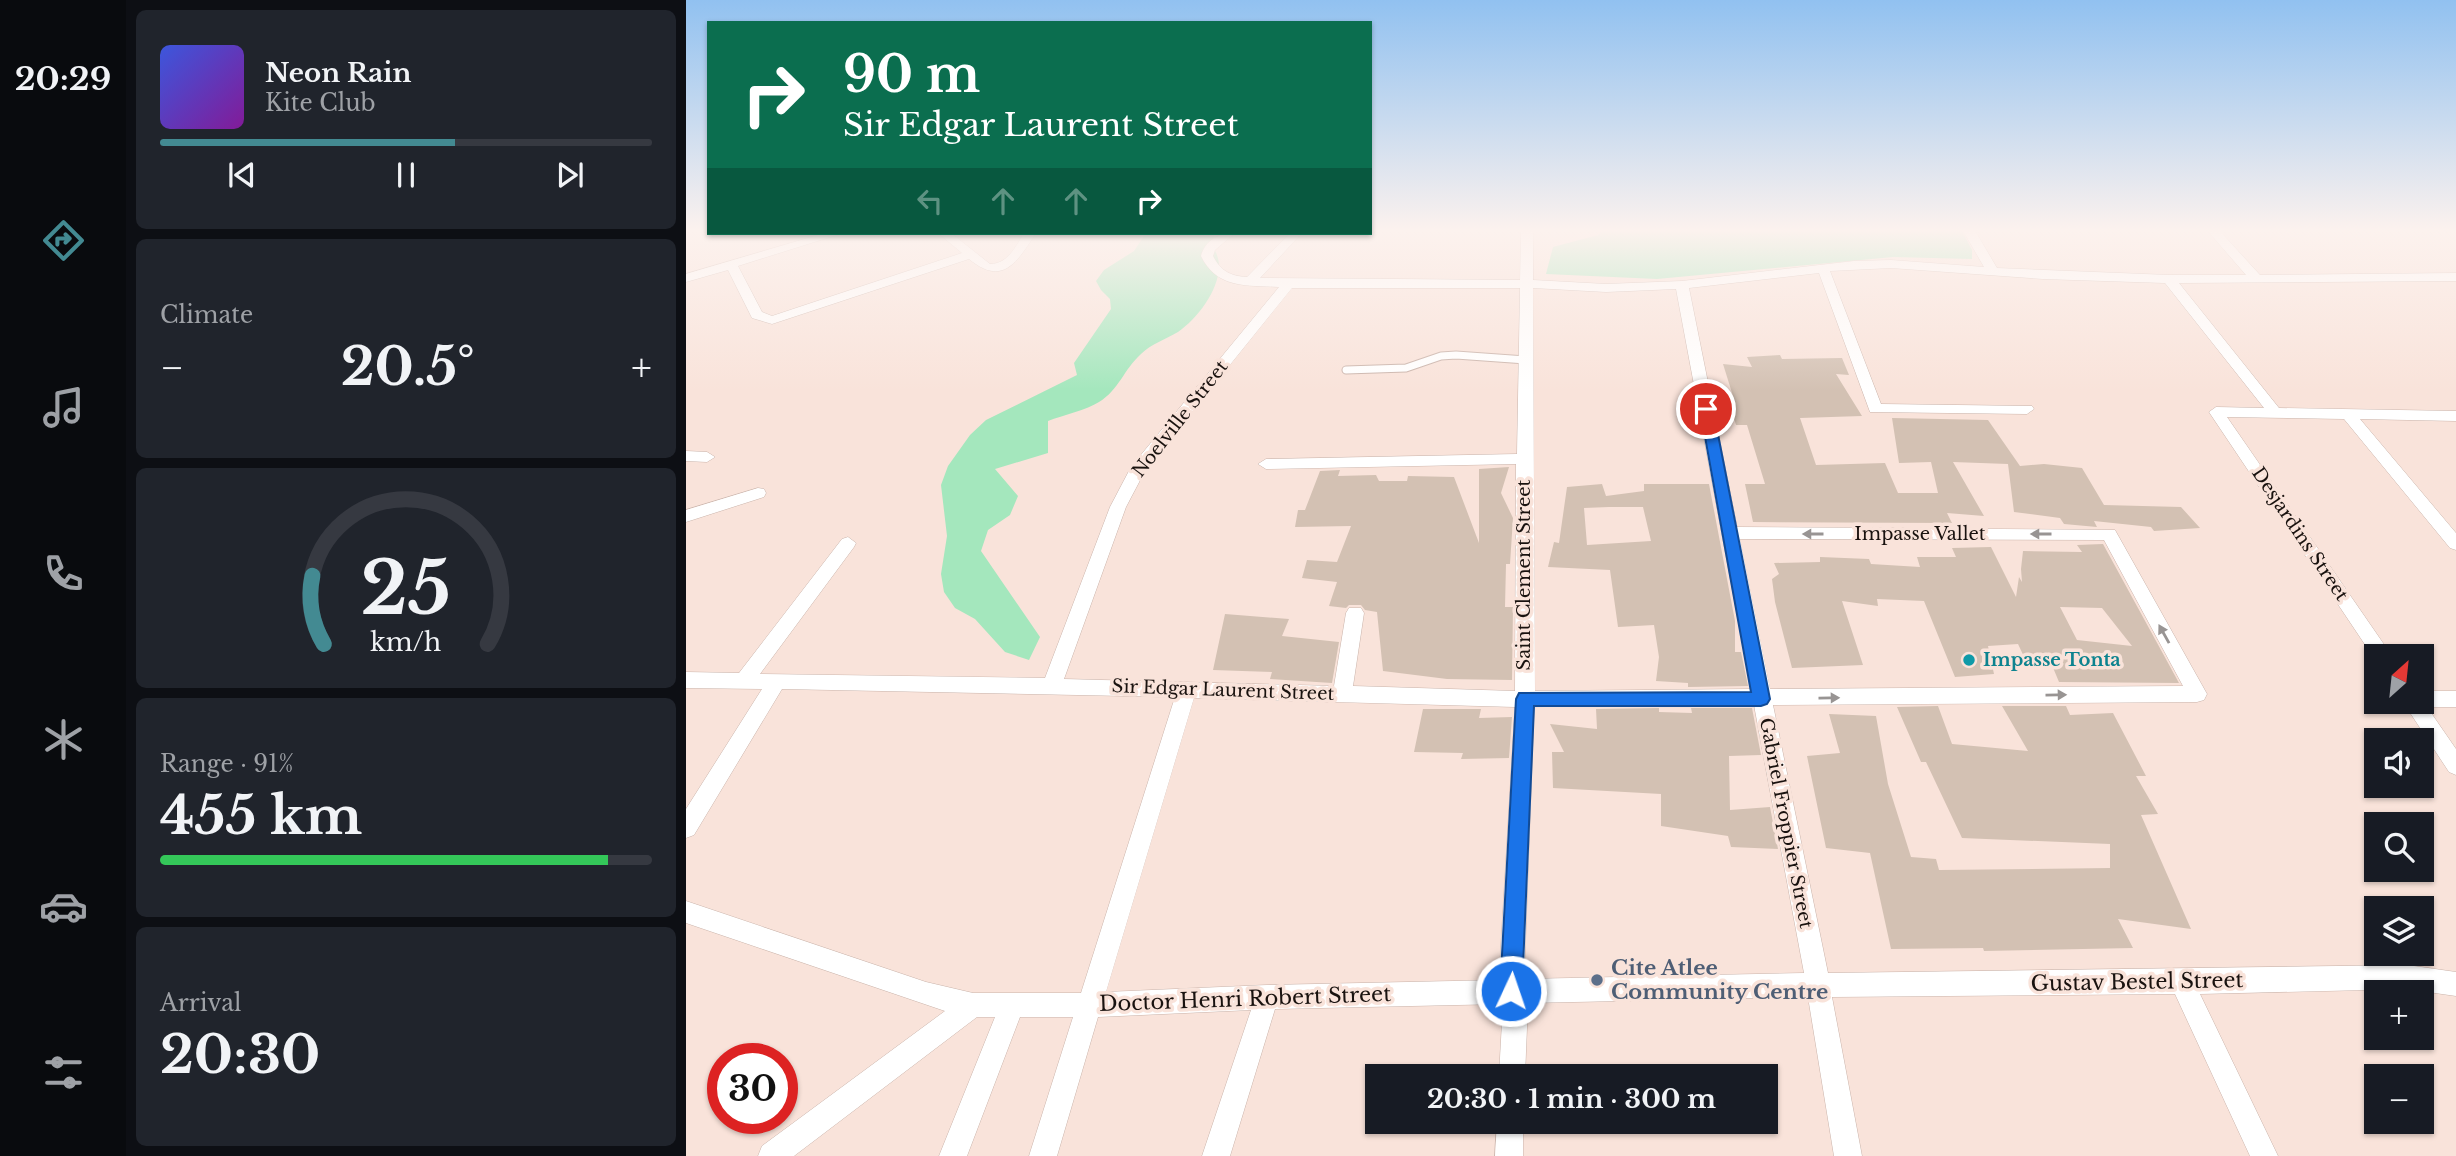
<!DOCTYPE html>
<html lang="en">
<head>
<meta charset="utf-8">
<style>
	:root { --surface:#171b24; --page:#20242c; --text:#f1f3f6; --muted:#9ea1a6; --line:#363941; --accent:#438a92 }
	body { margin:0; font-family:"Libre Baskerville",serif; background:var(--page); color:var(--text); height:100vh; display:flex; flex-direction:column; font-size:26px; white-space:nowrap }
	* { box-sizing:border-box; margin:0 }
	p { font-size:23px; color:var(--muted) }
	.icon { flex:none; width:38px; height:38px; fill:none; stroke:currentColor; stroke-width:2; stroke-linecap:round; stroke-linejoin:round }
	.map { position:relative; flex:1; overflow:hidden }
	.sheet { display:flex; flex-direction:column; gap:10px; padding:10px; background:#0d0f14; width:560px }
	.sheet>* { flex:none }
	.hud { position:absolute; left:21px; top:21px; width:665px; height:214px; border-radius:0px; box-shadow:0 2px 5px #0004; background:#0b6e4f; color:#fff; overflow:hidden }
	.needle { width:46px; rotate:27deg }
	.fabs { position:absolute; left:1678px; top:644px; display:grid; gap:14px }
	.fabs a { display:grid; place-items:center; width:70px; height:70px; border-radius:0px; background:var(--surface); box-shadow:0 2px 5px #0004; font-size:35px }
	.speed { position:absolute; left:21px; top:1043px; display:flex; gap:14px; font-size:35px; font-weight:700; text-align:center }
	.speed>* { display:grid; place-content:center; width:91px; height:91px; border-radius:50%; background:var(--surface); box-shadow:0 2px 5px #0004; line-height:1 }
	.speed .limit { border:10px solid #d22; background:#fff; color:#111 }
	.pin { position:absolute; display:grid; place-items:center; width:60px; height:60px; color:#fff; margin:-30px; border:4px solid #fff; border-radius:50%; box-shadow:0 2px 7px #0007 }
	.me { position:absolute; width:77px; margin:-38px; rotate:3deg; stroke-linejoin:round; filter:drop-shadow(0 0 5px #0008) }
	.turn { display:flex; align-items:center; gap:24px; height:147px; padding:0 21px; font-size:32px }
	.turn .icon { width:91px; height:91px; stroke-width:2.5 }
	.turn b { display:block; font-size:49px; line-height:60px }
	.lanes { display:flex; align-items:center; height:66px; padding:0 21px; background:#0003; justify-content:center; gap:35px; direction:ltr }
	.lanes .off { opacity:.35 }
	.big { font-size:52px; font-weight:700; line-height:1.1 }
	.sheet .card { flex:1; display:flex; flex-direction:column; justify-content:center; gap:10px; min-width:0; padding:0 24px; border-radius:10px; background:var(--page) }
	.sheet .dial { align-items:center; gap:0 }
	.dial svg { height:182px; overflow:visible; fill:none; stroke:var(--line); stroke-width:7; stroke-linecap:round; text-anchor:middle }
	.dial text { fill:var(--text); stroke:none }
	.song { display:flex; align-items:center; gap:21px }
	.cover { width:84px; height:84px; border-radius:10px; background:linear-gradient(135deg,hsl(230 70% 55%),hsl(290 70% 35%)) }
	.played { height:7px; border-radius:4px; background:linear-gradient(90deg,var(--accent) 60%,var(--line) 60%) }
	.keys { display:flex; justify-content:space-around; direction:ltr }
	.heat { display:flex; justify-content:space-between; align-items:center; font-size:38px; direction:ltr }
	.charge { height:10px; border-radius:5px; background:linear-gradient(90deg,#34c759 91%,var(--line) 0) }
	.trip { position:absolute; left:679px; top:1064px; width:413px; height:70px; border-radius:0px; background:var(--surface); box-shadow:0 2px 5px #0004; font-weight:700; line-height:70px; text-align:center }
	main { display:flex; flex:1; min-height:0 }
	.tabs { display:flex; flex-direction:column; width:126px; justify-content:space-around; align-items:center; background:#090b0e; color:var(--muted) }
	.tabs .icon { width:49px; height:49px }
	.tabs .selected { color:var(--accent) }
	.tabs b { font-size:32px; color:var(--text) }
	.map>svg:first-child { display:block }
	.green { fill:#a4e7bd }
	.building { fill:#d3c1b3; fill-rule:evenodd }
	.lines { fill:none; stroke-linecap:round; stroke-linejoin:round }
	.lane-casing { stroke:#cab4ab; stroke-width:9 }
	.street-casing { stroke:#cab4ab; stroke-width:1 }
	.lane { stroke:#fff; stroke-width:7 }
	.street { fill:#fff; fill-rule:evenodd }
	.oneway { fill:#989493 }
	.route { fill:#1a73e8; stroke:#114b97; stroke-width:2 }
	.culture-dot { fill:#0f9aa8; stroke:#f9e3da; stroke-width:2.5 }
	.service-dot { fill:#5c6f8a; stroke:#f9e3da; stroke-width:2.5 }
	.labels { text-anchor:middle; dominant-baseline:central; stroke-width:7; stroke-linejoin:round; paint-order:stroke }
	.street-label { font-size:18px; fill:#19120f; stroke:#f9e3da }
	.culture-label { font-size:18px; font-weight:bold; fill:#0d838f; stroke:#f9e3da; text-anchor:start }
	.near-service-label { font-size:21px; font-weight:bold; fill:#4e5e75; stroke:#f9e3da; text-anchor:start }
	.near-street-label { font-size:21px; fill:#19120f; stroke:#f9e3da }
</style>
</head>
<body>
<main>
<nav class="tabs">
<b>20:29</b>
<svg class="icon selected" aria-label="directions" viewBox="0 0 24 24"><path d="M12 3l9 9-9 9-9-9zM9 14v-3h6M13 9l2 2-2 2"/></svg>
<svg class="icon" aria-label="music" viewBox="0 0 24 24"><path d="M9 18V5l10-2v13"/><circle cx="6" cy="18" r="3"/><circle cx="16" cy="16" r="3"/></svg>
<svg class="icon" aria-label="phone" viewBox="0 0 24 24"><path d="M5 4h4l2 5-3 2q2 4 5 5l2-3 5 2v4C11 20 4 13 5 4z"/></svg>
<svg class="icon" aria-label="climate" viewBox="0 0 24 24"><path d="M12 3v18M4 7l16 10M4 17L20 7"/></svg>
<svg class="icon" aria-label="car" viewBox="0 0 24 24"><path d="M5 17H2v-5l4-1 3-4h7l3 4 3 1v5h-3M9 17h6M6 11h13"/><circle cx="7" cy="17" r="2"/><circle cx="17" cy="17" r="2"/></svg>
<svg class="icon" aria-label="filters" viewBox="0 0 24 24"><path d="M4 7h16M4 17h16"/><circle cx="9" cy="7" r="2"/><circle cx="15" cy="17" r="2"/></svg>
</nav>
<section class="sheet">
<div class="card">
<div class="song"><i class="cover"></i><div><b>Neon Rain</b><p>Kite Club</p></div></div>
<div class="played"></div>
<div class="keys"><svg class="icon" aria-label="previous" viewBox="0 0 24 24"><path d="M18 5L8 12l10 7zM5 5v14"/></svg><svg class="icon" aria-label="pause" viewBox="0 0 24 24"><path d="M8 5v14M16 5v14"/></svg><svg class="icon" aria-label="next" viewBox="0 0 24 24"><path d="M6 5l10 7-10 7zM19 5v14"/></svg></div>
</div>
<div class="card"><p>Climate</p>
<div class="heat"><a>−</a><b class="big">20.5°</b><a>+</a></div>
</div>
<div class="card dial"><svg viewBox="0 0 100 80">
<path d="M14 69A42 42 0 1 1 86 69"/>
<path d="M14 69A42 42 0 0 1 9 39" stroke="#438a92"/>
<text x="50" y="56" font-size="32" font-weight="700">25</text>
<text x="50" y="72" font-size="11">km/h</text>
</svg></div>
<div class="card"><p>Range · 91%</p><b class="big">455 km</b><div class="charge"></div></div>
<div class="card"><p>Arrival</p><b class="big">20:30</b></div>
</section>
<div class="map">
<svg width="1770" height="1156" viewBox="0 0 1770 1156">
	<rect width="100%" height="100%" fill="#f9e3da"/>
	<path class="green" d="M919,229H1275L1286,250V259L1207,257L971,279L860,274L867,247L912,235Z
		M460,233H529L525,245C548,271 516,316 492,332C480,339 465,344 455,354C438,369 433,390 413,402C401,410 377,415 362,421V453L309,469L332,496L324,515L302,530L295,551L354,637L343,660L319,652L289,619L269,608L258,592L255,574L261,536L255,485L262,466L284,435L300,420L391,375L388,363L425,309L424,299L415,290L410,281L418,270L448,251Z"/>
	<path class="building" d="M1094,355L1096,359L1156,358L1163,375L1150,374L1176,416L1114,418L1130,465L1199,463L1212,493H1252L1245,462L1213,463L1206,418L1302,420L1334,466L1358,464L1396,468L1418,505L1495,507L1514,528L1468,531L1465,527L1408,521L1411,527L1378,524L1374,518L1328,512L1322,464L1267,462L1298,516L1261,513L1266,523L1067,522L1059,484H1079L1061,425H1050L1041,396H1047L1037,364L1066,367L1061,357Z
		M823,467L815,493L827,518L824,564H820L819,607H827L826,680L761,679L697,671L691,612L679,610L675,605H663L660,608L643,606L651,582L616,578L621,560L651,562L665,526L609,527L612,510H619L634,471L654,470L652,476L690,475L693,481H721L722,476L768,477L793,543V469Z
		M916,484L920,496L958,491V484H1023L1049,621V652H1055L1062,686L1002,687V683L970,681L973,657L968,625L932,627L924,570L862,567L868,542L873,543L881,487ZM923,507H957L965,541L901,545L898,508Z
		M1417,544L1493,683L1373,682L1363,658L1340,661L1332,644L1302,646L1308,674L1269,677L1238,601L1191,599L1192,606L1156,601L1177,665L1106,668L1089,602L1086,579L1093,574L1088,563L1134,562V557L1183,559L1185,564L1234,567L1231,557H1270L1266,548L1305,547L1330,597L1333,577L1336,582L1335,569L1337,551L1396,552L1391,545ZM1374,607L1416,608L1446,646L1391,640Z
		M539,614L603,619L596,636L653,642L646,683L584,679L586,672L527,670Z
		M1252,706L1266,744L1342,751L1316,706H1380L1384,715L1427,713L1460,776H1450L1472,814L1455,815L1505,929L1432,919L1447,948L1298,951L1297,948L1205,949L1184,853L1140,848L1121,756L1154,753L1143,714L1190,716L1202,784L1225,857L1250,859L1253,870L1424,868V844L1276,838L1240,762H1235L1211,707Z
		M973,708V712L1006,713L1005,708H1066L1075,755L1043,756L1044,810L1084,807L1092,849L1045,847L1042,836L975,826V794L867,788L866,752H878L864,724L911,729L910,709Z
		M737,709H795L793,718L826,717L823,758L775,759L777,753L728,752Z"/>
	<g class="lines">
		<defs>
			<path id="lane" d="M660,370L720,368L755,356L770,355L840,360"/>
			<path id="street" d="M835,229H847V280L920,284L996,281L1168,261L1205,260L1298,267L1276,229H1288L1311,268L1483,275H1560L1520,229H1532L1574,275L1770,273V281L1493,283L1593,408L1770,411V421L1674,419L1770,533V550L1764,548L1658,419L1541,417L1706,656H1690V661L1523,412L1530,407L1578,408L1479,283L1357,279L1205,268L1144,271L1195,404L1346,406L1348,409L1341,414L1184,412L1133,273L1003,288L1051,527L1429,530L1521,694L1518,700L1511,702L1087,705L1142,973L1721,965L1770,972V996L1721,989L1514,994L1592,1156H1564L1489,994L1146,997L1176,1156H1148L1122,997L842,1003L839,1076H813L817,1004L589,1009L544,1156H516L565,1010L412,1017L371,1156H343L387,1017H334L281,1156H253L309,1017H291L108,1156H72L76,1146L259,1011L0,923V901L240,982L287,993H395L489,697L96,689L8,835L0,838V809L76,689L0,688V672L53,673L156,539L162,537L170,543L168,547L74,674L359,678L424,507L445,467L593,287C560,285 531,289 515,256C519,240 534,233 549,233L529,250L527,256C535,271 544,276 561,277L604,233H616L574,278L834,280ZM606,288H834L831,454L580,459L572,464L580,469L830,464L829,691L667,686L678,613L675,608H663L660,613L648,686L378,679L440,507L460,469ZM847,288L920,292L990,289L1065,689L849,691ZM1054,539L1418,540L1497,686L1084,689ZM508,698L829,707L813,980L581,985L420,992ZM1068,705L1118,973L838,979L848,707Z
				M139,233H157L52,266L76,312L86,316L276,253L252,233H265L304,264C322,264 330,246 338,233H350C331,262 317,287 283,259L86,324L66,318L42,270L0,282V274Z
				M0,451L21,452L29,457L21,462L0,461Z
				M72,488L78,489L80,493L78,497L0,522V510Z
				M1736,691H1770V707H1741L1770,749V775L1763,772L1717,702H1736Z
				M811,1122H837V1156H809Z"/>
		</defs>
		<use href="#lane" class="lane-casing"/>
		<use href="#street" class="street-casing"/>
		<use href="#lane" class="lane"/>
		<use href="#street" class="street"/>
	</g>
	<defs><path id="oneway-solid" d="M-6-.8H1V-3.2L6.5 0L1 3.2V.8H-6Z" transform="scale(1.75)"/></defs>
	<g class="oneway">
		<use href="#oneway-solid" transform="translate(1127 534) rotate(-180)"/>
		<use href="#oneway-solid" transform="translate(1355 534) rotate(-180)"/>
		<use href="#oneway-solid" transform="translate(1478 634) rotate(-119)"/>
		<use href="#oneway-solid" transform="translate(1370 695) rotate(-1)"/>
		<use href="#oneway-solid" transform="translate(1143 698) rotate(-1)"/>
	</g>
	<linearGradient id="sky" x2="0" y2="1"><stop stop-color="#91c1f0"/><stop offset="0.59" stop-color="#fcf2ee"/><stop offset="1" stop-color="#fcf2ee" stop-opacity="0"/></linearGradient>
	<rect width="1770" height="391" fill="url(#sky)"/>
	<path class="route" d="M1020,405L1027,409L1084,699L1081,704L1075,706H848L836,991L832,999L825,1002L817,999L814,991L830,699L833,693L1065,692L1014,409Z"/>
	<circle class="culture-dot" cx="1283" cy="660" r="7"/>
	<circle class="service-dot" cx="911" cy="980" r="7"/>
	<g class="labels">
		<g class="street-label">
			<text transform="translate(494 419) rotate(-52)">Noelville Street</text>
			<text x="1234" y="534">Impasse Vallet</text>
			<text transform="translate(1614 534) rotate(56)">Desjardins Street</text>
			<text transform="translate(838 575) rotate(-90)">Saint Clement Street</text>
			<text transform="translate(537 690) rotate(2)">Sir Edgar Laurent Street</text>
			<text transform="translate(1100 823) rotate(79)">Gabriel Froppier Street</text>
		</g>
		<g class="culture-label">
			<text x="1297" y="660">Impasse Tonta</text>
		</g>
		<g class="near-service-label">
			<text x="925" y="968">Cite Atlee<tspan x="925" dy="24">Community Centre</tspan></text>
		</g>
		<g class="near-street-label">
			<text transform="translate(1451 982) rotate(-1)">Gustav Bestel Street</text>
			<text transform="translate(559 999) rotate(-2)">Doctor Henri Robert Street</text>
		</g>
	</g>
</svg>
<div class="fabs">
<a><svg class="needle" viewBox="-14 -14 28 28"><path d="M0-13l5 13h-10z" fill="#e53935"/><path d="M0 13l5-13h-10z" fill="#9ea1a6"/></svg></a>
<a><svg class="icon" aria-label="sound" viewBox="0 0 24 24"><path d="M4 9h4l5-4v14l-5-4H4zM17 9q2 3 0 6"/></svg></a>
<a><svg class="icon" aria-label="search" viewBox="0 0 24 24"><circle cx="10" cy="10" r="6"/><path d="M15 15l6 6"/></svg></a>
<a><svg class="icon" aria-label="layers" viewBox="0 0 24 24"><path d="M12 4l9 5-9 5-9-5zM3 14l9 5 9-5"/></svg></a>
<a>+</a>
<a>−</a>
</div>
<div class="speed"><div class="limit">30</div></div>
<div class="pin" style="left:1020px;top:409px;background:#d93025"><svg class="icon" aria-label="arrive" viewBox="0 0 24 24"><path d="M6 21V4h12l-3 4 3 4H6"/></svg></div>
<svg class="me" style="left:825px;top:991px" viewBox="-20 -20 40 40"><circle r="17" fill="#1a73e8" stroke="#fff" stroke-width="3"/><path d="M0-11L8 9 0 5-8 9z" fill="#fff"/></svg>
<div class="trip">20:30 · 1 min · 300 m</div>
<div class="hud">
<div class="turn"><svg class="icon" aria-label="right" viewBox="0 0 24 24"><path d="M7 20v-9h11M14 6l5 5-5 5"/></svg><div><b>90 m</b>Sir Edgar Laurent Street</div></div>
<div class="lanes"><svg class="icon off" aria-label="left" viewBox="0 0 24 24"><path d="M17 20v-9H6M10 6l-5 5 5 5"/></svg><svg class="icon off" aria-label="ahead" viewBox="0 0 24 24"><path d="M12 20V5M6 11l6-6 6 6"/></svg><svg class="icon off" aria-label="ahead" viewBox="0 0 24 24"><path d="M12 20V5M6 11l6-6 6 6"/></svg><svg class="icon" aria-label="right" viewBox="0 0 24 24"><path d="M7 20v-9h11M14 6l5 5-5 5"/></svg></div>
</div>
</div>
</main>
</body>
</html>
